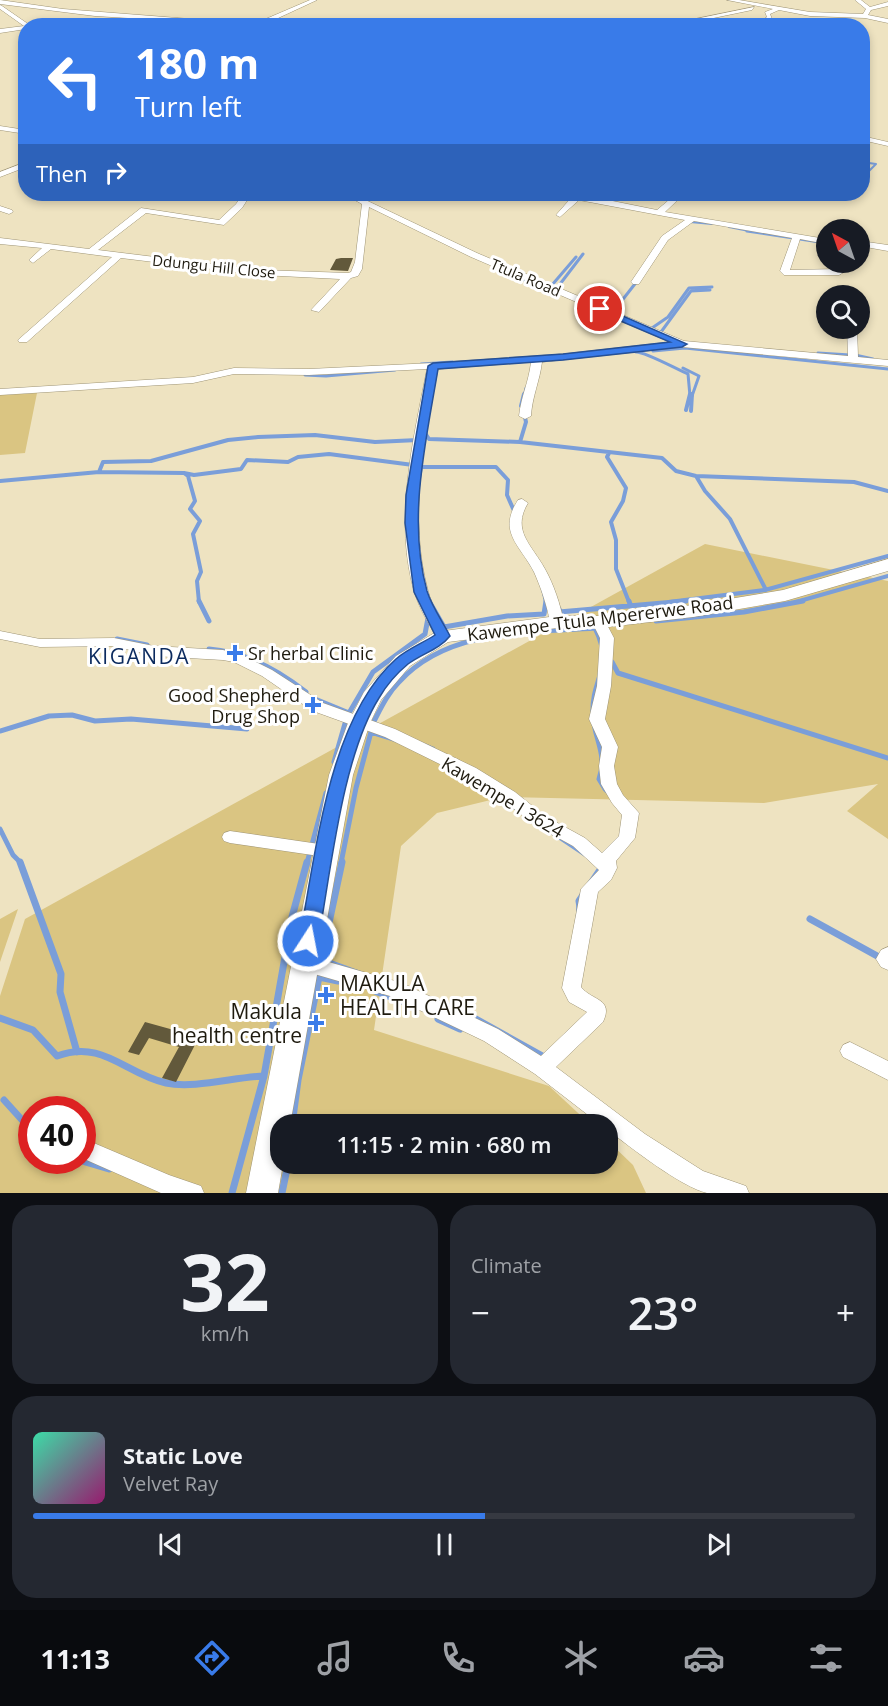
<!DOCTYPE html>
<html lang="en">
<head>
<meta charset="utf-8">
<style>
	:root { --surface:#171b24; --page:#242831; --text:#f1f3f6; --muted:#9ea1a6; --line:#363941; --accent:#397be9 }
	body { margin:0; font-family:"Open Sans",sans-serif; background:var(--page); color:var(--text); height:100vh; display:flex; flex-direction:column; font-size:22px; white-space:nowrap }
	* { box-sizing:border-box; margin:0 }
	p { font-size:20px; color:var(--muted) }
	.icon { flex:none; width:33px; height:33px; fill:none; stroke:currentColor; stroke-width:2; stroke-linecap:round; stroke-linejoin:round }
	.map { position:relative; height:1193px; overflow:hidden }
	.sheet { display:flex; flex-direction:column; gap:12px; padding:12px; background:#0d0f14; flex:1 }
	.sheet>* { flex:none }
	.top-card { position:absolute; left:18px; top:18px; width:852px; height:183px; border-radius:24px; box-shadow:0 3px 9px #0003; background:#397be9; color:#fff; overflow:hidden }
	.needle { width:39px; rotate:320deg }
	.fabs { position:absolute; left:816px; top:219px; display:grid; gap:12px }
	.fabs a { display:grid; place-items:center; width:54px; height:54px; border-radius:50%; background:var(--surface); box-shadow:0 3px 9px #0003; font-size:30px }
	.speed { position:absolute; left:18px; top:1096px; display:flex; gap:12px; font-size:30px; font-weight:700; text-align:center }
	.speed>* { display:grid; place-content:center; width:78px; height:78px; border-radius:50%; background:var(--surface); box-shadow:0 3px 9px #0003; line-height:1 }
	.speed .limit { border:9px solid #d22; background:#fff; color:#111 }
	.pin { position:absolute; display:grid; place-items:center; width:51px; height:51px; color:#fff; margin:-26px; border:3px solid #fff; border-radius:50%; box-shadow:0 2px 6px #0007 }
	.me { position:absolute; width:66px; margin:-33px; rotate:11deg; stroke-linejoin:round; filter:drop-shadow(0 0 4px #0008) }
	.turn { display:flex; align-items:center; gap:21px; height:126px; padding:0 18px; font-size:27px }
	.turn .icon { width:78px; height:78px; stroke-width:2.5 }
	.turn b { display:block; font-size:42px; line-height:51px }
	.then { display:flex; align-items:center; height:57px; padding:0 18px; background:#0003; gap:12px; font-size:22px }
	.big { font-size:45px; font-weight:600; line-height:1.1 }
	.sheet .card { flex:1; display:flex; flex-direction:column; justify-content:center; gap:9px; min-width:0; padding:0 21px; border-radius:24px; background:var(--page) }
	.sheet .dial { align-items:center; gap:0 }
	.dial b { font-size:78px; line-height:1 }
	.song { display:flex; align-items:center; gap:18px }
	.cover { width:72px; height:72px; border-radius:9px; background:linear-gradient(135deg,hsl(160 70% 55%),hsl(320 70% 35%)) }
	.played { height:6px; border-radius:3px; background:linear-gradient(90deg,var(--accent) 55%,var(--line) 55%) }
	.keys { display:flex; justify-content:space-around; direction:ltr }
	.heat { display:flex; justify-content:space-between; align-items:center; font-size:33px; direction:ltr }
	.sheet .tiles { flex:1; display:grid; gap:12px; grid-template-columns:1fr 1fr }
	.card:last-child { grid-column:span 2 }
	.trip { position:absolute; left:270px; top:1114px; width:348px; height:60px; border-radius:24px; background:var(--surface); box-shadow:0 3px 9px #0003; font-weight:600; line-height:60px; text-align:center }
	.tabs { display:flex; height:96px; justify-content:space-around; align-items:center; background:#090b0e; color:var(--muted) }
	.tabs .icon { width:42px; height:42px }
	.tabs .current { color:var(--accent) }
	.tabs b { font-size:27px; color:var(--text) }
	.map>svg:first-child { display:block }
	.green { fill:#dac582; fill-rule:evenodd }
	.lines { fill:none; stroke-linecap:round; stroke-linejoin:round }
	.stream-far4 { stroke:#7a9ed9; stroke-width:2 }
	.stream-far3 { stroke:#7a9ed9; stroke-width:3 }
	.stream-far2 { stroke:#7a9ed9; stroke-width:4 }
	.stream-far1 { stroke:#7a9ed9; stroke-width:5 }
	.stream { stroke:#7a9ed9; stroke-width:7 }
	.building { fill:#62593b }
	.street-casing { stroke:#9f9576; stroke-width:1 }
	.secondary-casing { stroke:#9f9576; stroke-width:1 }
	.street { fill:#fff; fill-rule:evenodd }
	.secondary { fill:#fff; fill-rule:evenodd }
	.route { fill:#397be9; stroke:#255097; stroke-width:1.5 }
	.poi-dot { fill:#397be9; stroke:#fff; stroke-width:2 }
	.labels { text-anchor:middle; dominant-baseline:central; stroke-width:6; stroke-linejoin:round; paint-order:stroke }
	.far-street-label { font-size:15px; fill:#1f1b0f; stroke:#fff }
	.street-label { font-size:18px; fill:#1f1b0f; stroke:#fff }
	.poi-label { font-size:18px; fill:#1f1b0f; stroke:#fff; text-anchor:start }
	.quarter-label { font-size:21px; letter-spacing:1.5px; fill:#0b2a5e; stroke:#fff }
	.near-poi-label { font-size:21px; fill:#1f1b0f; stroke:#fff; text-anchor:start }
</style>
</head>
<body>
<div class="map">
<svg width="888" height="1193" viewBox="0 0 888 1193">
	<rect width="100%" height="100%" fill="#eee3c1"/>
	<path class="green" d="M37,393L25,453L0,455V395Z
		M705,544L888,581V839L847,811L878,784L764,803L503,797L437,813L401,846L374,1030L549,1086L591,1125H280V1164H608V1141L633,1165L646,1193H0V996L25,919ZM32,1110H82V1161H32Z
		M18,909L0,962V919Z"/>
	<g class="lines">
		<path class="stream-far4" d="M862,162L876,164L862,178
			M862,174L869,165L865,164
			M690,222L712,224
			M729,227L754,232"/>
		<path class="stream-far3" d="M747,231L826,243
			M510,274L549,290
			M552,285L576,257
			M557,288L583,254
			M617,314L613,312L638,280
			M652,328L668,317L689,288L712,287
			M661,332L691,291L710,290
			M653,351L685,348L888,369
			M636,352C646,352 676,369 688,374L690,396
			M818,353L850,355V351
			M855,355L873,359
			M421,364L452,362
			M683,368L699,376L692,396
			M305,375L326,376L395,370
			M524,396L526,388"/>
		<path class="stream-far2" d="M521,406L524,394
			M686,410L690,394
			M691,411L692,394
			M425,433L429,439L520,442L662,458L676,471L696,476L854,482L888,491
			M520,442L526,422L524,413
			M609,453L607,457L626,488L623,501L611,522L616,540V569L629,602
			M99,472L103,462L151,461L228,440L258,437L315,435L375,442L418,440
			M184,473L194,475L241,469L247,460L288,462L298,457L329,454L413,465
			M696,476L705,491L730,519L766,590
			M0,481L99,472L184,473L188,476L195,501L190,509L200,521L193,534L201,572L197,581L199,602
			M430,602C409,559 413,512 421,467H496L508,480L507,495L515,513L512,530L541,580L546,602
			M669,602L765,590L888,556
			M796,602L888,576"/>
		<path class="stream-far1" d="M199,601L209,621
			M429,601L444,627L507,616L544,614L546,601
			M629,601L631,607
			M559,609V612L686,601
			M656,621L744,612L803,601
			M595,628C615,668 591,678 593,715C594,739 608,754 599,779L605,789L629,813L624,839L603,857L535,814L521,800L455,762L438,756L433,749L372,725C380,710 387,694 399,682C448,628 528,633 595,628Z
			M117,639L147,645
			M209,649C246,652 277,669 306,692
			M612,662L618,673L888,758
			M315,699L349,713L373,672L425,634L428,618
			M0,731L49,716L72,715L95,721L131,719L247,729
			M334,762L346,720L344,719
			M0,829L13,855L21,863
			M307,863L326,793
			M341,863L356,788L371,732L410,744L455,767L598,863"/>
		<path class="stream" d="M20,862L61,974L60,992L77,1052
			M342,862L321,960L465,1013L546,1058L574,1035L594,1009C588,1006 578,1002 573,997C564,988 584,920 579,901L602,867L597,862
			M810,919L888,962
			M375,991L401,1001
			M0,1018L33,1030L57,1056C103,1039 125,1074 166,1083C194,1089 235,1077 264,1076
			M438,1019L460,1029
			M4,1100L32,1131
			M292,1125L298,1080L319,977L338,981
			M82,1161L109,1169
			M232,1193L264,1076L292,917L307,862
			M282,1193L288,1164"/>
	</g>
	<path class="building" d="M341,258H353L348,271L330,270L336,259Z
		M145,1022L199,1037L176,1082L162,1078L179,1047L149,1038L139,1055L128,1052Z"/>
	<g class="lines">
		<defs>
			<path id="street" d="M0,0L63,9L254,24L310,0H317L261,26L95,16L0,4Z
				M727,0H739L810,12L863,14L866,9L855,0H861L870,7L888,2V6L871,10L868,15L888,19V23L865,18L810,16L779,10L770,14L772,19L760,26H753L767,17L765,12L773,9Z
				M0,5L2,6L31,26H26V29L0,33V29L24,26L0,9Z
				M754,7L752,10L675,26L671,24Z
				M0,126L26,130V134L0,130Z
				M862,136L888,142V146L862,140Z
				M26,162V167L0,177V172Z
				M243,194H251L242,208L224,225L146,213L98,250L261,270L348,273L351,272L355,262L362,204L344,194H353L477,253L684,341L848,356L847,328H857L858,357L888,360V366L682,347L542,362C540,380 532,397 531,416L525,419L519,416C521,397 529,381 531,362L438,369C424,441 408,518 428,591C432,607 442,621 450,636L448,639H438C429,625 420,609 415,594C393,522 413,441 427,369L309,375L234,374L193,383L0,395V389L193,377L234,368L309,369L433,363L563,354L670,342L471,257L369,207L362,269L358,276L351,278L319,312L311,310L340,279L261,275L121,258L27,342H19L18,340L112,257L51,249L33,263L29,260L42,248L0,244V238L89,249L141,208L219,220L236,204Z
				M557,194H578L657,210L676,194H684L665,212L826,239V244L800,239L790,270L839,269L844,272L839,275H784L780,271L792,238L694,221L668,240L639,284H633L631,282L662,236L685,220L579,200L560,217L556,215L571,198Z
				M0,206L12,210L13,212L9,214L0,211Z
				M860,241L888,245V251L860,246Z
				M522,499L528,503C511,531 532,545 545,569C554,585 560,604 564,622L562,625L557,626L550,622C547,605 541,588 534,572C520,545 497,532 518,500Z
				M599,618L604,619L614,638L611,686L605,719L618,747L614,766L617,784L623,795L639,813L635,838L616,861L617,868L611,880L598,892L581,987C592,1001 614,998 603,1022L556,1067L645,1134L703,1171L746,1186L749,1193C736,1193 720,1193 707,1193C681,1187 630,1147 608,1130V1125H601L535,1074L484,1041L390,996L304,971L297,968L295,963L297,958L304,955L402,983L498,1029L541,1056L587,1012L569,1002L562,988L581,889L599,870L573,846L533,824L503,800L464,776L385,737L313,711L262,676L234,662L223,660L154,656L114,646L40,647L0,639V631L40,639L114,638L154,646L223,650L244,656L272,670L323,703L395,729L476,768L515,792L545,816L585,838L602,853L619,836L622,815L612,803L601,784L599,766L602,747L589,719L597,686L600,638L592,622Z
				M230,831L326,845L332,846L334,851L332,856L326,857L230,843L224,841L222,837L224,833Z
				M888,947V970L881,967L876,959L881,950Z
				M850,1042L888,1061V1080L843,1057L840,1051L843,1045Z
				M82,1138L169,1175L201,1186L204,1193H161L82,1158Z"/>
			<path id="secondary" d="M888,559V571L785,601L693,617L599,628H557L448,642L410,666L381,700L370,723L353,775L290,1125H280V1164H283L278,1193H246L329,775L348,723L364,692L396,656L436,632L557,616H599L693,605L783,590Z"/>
		</defs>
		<use href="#street" class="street-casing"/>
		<use href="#secondary" class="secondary-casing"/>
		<use href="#street" class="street"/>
		<use href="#secondary" class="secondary"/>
	</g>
	<path class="route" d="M600,306L687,344L682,347L563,360L438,369C426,442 407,518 427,591C432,607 443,622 450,636C440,649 421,654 408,664C397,673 386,686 379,698C342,757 331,871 318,941L315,946L308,948L302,946L299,941C316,855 328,719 396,659C407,649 423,643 435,635L414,592L405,523L406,495L428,366L433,363L563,354L670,342L597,311V307Z"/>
	<g class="poi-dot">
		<path d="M232 644h6v6h6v6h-6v6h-6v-6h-6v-6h6z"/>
		<path d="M310 696h6v6h6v6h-6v6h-6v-6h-6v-6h6z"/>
		<path d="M323 986h6v6h6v6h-6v6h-6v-6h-6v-6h6z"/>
		<path d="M313 1014h6v6h6v6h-6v6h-6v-6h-6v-6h6z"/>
	</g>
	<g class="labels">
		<g class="far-street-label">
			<text transform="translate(214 266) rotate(6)">Ddungu Hill Close</text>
			<text transform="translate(526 277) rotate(23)">Ttula Road</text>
		</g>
		<g class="street-label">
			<text transform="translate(600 618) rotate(-7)">Kawempe Ttula Mpererwe Road</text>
			<text transform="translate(503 797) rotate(31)">Kawempe I 3624</text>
		</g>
		<g class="poi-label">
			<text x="248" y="653">Sr herbal Clinic</text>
			<text x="300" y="695" text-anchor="end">Good Shepherd<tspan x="300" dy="21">Drug Shop</tspan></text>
		</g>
		<g class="quarter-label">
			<text x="139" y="656">KIGANDA</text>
		</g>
		<g class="near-poi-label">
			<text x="340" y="983">MAKULA<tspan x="340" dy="24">HEALTH CARE</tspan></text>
			<text x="302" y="1011" text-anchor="end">Makula<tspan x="302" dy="24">health centre</tspan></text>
		</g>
	</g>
</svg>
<div class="fabs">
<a><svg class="needle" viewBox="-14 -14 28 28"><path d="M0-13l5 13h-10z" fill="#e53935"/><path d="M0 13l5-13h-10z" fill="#9ea1a6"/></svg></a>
<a><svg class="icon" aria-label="search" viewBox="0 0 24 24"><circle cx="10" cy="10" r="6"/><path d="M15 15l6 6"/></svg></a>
</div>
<div class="speed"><div class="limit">40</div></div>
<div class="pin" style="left:600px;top:309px;background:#d93025"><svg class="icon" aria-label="arrive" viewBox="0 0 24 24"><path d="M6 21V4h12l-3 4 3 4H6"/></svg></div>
<svg class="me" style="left:308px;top:941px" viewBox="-20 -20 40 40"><circle r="17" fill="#397be9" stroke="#fff" stroke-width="3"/><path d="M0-11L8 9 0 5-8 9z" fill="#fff"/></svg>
<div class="trip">11:15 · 2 min · 680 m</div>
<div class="top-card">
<div class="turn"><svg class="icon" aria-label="left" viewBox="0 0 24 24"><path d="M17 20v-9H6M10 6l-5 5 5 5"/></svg><div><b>180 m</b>Turn left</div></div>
<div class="then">Then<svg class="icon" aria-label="right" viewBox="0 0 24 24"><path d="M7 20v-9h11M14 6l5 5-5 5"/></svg></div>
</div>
</div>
<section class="sheet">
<div class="tiles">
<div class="card dial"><b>32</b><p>km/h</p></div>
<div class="card"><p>Climate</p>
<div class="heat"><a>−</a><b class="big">23°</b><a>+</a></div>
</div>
<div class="card">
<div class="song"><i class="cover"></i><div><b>Static Love</b><p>Velvet Ray</p></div></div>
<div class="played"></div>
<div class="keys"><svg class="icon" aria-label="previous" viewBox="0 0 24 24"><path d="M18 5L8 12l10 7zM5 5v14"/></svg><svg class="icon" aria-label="pause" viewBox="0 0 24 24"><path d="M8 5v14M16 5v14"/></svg><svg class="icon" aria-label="next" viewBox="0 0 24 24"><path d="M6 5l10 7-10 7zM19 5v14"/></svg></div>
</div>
</div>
</section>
<nav class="tabs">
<b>11:13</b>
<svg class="icon current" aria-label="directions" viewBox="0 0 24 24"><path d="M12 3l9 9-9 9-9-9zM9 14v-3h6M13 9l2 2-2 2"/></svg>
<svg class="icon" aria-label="music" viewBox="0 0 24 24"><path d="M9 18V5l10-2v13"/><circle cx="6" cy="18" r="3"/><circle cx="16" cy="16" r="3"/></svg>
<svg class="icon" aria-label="phone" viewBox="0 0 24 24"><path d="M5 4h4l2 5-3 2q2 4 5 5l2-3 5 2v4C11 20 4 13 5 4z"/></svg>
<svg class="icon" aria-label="climate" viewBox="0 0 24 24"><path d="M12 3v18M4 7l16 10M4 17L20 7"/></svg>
<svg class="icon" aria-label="car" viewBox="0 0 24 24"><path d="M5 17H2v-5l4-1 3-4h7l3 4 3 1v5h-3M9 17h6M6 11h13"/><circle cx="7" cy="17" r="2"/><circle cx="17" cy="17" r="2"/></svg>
<svg class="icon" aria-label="filters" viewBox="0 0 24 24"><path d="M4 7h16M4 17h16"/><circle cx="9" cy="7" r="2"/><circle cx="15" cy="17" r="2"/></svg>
</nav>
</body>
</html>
